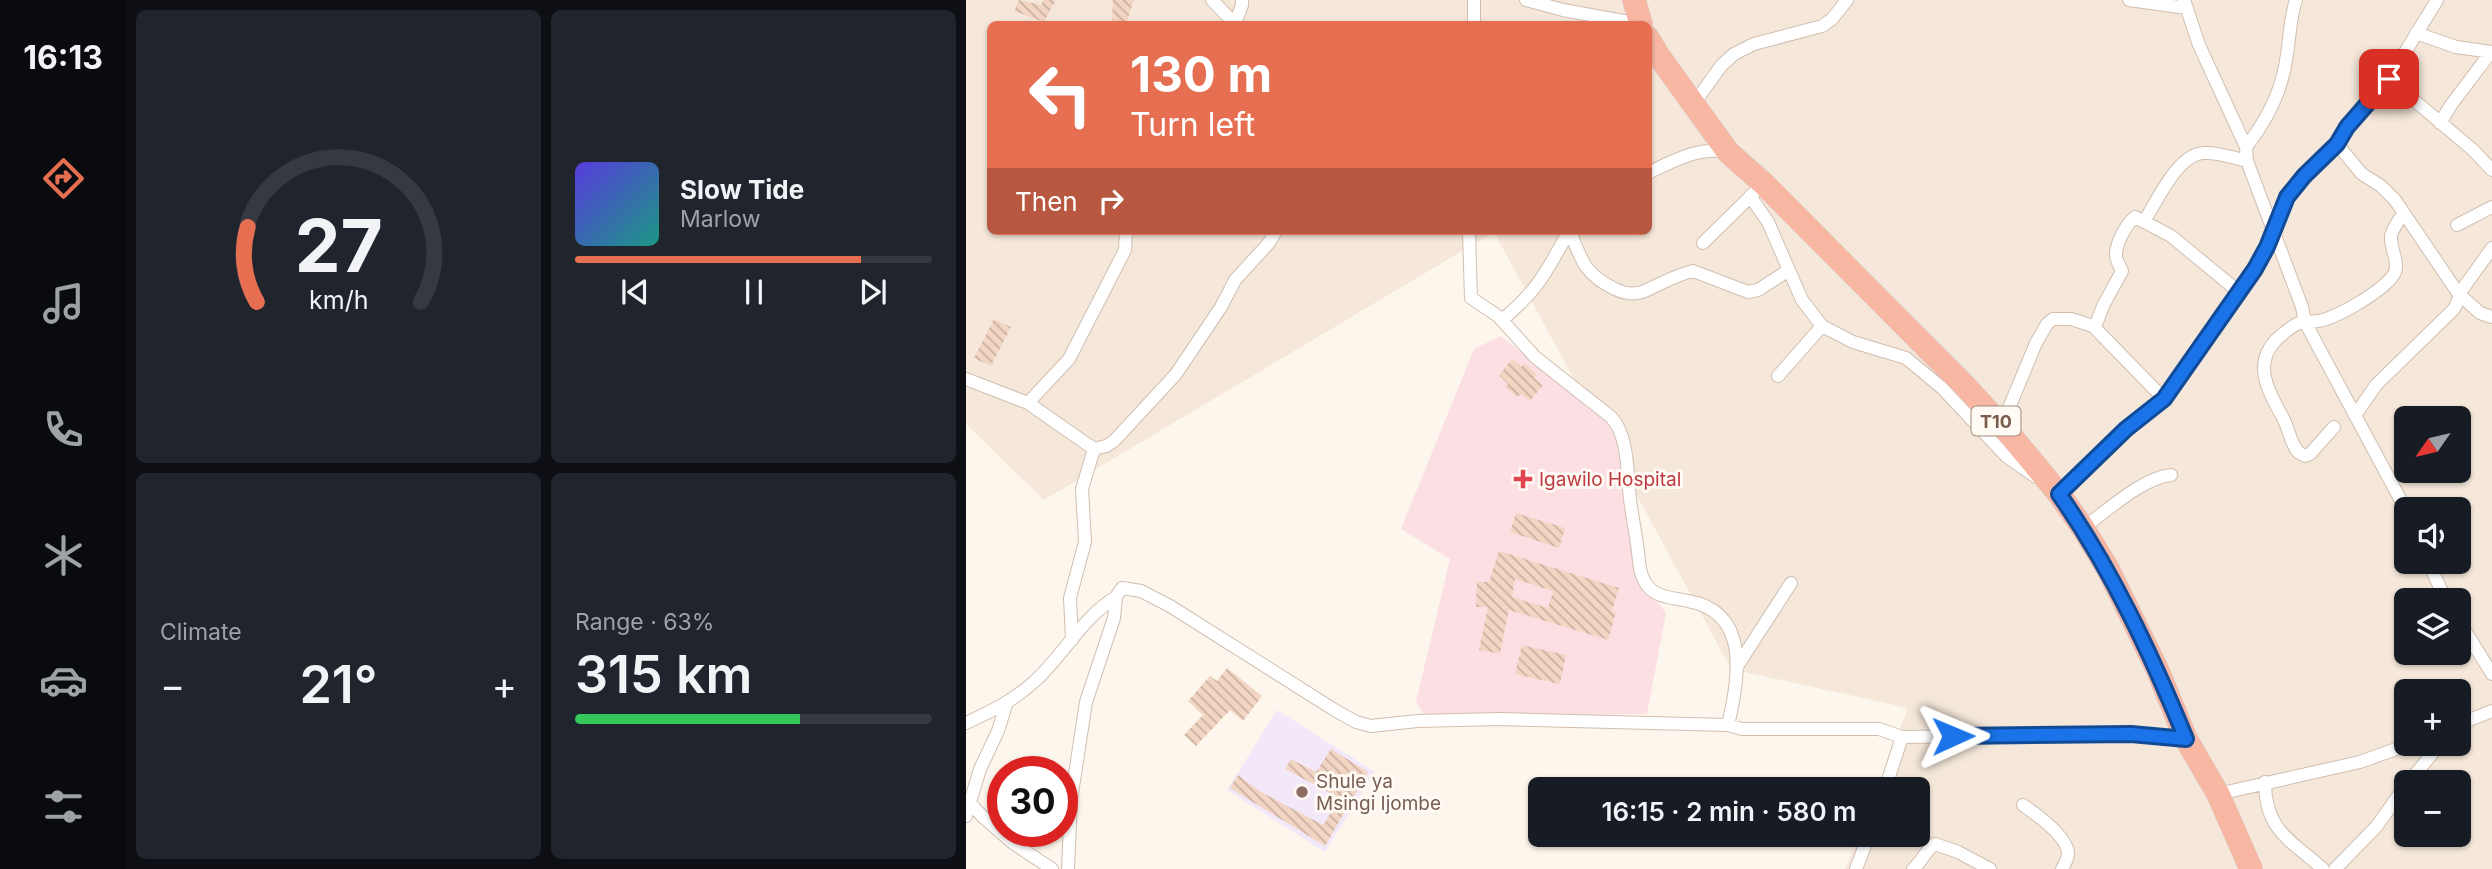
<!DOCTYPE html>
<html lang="en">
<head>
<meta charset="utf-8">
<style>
	:root { --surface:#171b24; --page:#20242c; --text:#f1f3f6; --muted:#9ea1a6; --line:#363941; --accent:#e76f51 }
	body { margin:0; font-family:Inter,sans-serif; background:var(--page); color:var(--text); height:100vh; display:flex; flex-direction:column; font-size:26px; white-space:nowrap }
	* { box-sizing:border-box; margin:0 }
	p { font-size:23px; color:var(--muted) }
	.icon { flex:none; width:38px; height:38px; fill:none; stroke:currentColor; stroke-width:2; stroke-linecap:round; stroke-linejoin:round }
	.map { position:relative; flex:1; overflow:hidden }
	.side { display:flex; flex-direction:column; gap:10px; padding:10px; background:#0d0f14; width:840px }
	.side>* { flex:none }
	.banner { position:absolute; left:21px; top:21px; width:665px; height:214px; border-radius:10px; box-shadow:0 2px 5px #0004; background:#e76f51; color:#fff; overflow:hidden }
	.needle { width:46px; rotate:236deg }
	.fabs { position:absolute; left:1428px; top:406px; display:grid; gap:14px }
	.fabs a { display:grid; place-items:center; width:77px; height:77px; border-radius:10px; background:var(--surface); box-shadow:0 2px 5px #0004; font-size:35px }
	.speed { position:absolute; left:21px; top:756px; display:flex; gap:14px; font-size:35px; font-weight:700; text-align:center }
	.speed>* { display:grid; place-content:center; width:91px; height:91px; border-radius:50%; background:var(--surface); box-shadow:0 2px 5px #0004; line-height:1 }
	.speed .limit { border:10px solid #d22; background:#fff; color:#111 }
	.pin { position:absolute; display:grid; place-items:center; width:60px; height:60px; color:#fff; margin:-30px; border-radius:14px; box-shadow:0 4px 10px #0006 }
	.me { position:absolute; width:77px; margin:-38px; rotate:89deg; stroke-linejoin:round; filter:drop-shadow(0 0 5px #0008) }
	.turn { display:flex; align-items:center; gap:24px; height:147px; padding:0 28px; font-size:32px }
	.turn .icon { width:91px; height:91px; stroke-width:2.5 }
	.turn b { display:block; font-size:49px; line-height:60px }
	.then { display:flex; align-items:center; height:66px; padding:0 28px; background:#0003; gap:14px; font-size:26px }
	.big { font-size:52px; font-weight:600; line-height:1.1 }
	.side .tile { flex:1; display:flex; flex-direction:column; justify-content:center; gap:10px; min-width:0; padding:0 24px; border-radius:10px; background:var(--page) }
	.side .dial { align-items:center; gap:0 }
	.dial svg { height:182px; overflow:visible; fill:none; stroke:var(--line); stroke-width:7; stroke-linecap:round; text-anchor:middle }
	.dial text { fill:var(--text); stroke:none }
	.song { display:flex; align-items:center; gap:21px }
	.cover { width:84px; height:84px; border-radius:10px; background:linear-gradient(135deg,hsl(250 70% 55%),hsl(170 70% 35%)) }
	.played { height:7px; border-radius:4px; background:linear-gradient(90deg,var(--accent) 80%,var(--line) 80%) }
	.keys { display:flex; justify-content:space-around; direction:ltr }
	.heat { display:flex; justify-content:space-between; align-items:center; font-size:38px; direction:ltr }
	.charge { height:10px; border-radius:5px; background:linear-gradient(90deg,#34c759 63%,var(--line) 0) }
	.side .tiles { flex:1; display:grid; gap:10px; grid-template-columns:repeat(2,1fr) }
	.trip { position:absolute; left:562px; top:777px; width:402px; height:70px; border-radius:10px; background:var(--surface); box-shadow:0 2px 5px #0004; font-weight:600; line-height:70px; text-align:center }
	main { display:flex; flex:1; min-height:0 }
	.menu { display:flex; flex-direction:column; width:126px; justify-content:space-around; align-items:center; background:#090b0e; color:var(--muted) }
	.menu .icon { width:49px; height:49px }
	.menu .current { color:var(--accent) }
	.menu b { font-size:32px; color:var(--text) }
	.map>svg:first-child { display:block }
	.residential { fill:#f5e8da; fill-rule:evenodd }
	.education { fill:#f3e8fa }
	.medical { fill:#fbdfe3 }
	.building { fill:url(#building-back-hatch); fill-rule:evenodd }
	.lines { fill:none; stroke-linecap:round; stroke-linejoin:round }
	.street-casing { stroke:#d1beb0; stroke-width:14 }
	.highway-casing { stroke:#dad1cd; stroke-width:24 }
	.street { stroke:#fff; stroke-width:12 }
	.highway { stroke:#f7b7a3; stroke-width:23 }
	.route-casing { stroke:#114b97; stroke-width:18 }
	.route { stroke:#1a73e8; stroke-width:12 }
	.health-dot { fill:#e0444e; stroke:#fffaf3; stroke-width:2.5 }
	.education-dot { fill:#8d6e63; stroke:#fffaf3; stroke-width:2.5 }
	.labels { text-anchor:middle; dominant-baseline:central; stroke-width:6; stroke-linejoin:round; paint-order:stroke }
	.shield { fill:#fffaf3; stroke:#a28b7f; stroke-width:2 }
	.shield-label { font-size:18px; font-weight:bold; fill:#7a5c4d }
	.health-label { font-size:19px; fill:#be3a42; stroke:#fffaf3; text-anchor:start }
	.education-label { font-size:19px; fill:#785e54; stroke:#fffaf3; text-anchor:start }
</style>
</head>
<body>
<main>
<nav class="menu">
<b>16:13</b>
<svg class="icon current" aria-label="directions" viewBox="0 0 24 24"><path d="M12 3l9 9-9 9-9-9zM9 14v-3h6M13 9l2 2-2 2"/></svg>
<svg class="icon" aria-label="music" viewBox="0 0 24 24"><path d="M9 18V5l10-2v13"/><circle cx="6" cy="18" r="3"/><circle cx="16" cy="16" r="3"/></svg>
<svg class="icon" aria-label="phone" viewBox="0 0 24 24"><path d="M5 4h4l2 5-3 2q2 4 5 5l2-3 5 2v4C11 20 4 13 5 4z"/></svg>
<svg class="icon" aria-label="climate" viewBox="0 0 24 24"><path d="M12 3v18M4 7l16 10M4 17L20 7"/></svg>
<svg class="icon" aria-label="car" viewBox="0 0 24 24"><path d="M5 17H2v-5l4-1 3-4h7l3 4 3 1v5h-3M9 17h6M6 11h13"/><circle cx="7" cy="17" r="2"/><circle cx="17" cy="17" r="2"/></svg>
<svg class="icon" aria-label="filters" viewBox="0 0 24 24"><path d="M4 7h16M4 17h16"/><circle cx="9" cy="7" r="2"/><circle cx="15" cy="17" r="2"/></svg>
</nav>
<section class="side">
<div class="tiles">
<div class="tile dial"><svg viewBox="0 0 100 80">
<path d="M14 69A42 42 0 1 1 86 69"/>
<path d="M14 69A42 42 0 0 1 10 36" stroke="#e76f51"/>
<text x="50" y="56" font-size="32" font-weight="700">27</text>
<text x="50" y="72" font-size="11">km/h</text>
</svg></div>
<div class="tile">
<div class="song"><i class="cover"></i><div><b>Slow Tide</b><p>Marlow</p></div></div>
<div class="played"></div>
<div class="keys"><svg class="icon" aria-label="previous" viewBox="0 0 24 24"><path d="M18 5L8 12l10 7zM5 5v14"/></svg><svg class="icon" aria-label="pause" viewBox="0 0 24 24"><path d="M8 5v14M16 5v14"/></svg><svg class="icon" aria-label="next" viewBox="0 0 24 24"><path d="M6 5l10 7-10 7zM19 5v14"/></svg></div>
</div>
<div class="tile"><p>Climate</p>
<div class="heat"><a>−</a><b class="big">21°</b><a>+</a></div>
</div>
<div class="tile"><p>Range · 63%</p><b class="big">315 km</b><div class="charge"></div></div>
</div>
</section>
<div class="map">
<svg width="1526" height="869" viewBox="0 0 1526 869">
	<defs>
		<pattern id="building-back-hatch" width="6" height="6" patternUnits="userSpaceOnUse" patternTransform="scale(1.75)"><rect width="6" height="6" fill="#f3d5c3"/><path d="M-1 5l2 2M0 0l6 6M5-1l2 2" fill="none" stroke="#cab0a1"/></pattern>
	</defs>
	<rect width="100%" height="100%" fill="#fdf6ec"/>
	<path class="residential" d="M0,0H1526V869H879L893,835H952V789H911L942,708L765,669L528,232L78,500L0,424ZM24,24H682V231H24ZM1440,418H1493V471H1440ZM1440,509H1493V562H1440ZM1440,600H1493V653H1440ZM1440,691H1493V744H1440ZM1440,782H1493V835H1440Z"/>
	<path class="education" d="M311,710L409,772L359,852L261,790Z"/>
	<path class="medical" d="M535,336L652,430L675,581L700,613L681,714L459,717L450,702L484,559L435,529L508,349Z"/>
	<path class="building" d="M53,0L75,5L78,0H90L78,22L48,11Z
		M147,0H168L160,24L146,20Z
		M28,319L45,327L25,366L8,358Z
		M546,359L555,367L558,363L571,374L568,378L577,385L564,401L555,394L551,397L539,387L542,384L533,375Z
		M550,513L599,528L593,548L544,532Z
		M533,551L653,588L646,611L650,612L642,640L543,610L534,654L513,650L522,607H510L511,582H523ZM549,579L587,591L582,608L546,597Z
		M556,645L600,655L594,684L549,674Z
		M261,668L296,696L277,721L264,710L230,746L218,735L237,715L222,701L244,676L251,681Z
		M365,749L402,772L359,846L264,788L272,775L295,792L357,825L374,798L319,769L325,759L350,772Z"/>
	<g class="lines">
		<defs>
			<path id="street" d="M246,0L269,24
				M508,0V24
				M560,0L597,10L674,24
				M1163,0L1221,8
				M1218,0L1233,45L1280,147L1281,161L1336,307L1339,322L1440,510
				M269,24L276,5V0
				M1450,33L1490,47L1526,52
				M1423,79L1507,150L1526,170
				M727,105L755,66L768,54L788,44L856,26L866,19L881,0
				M1474,123L1485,105L1525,52
				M1371,144L1396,174L1415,186L1429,200L1494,296L1488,309L1410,385L1390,414
				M1280,147C1302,119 1317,89 1321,54C1324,35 1324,18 1330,0
				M682,173C707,161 733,146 762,152
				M784,196L802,222L836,300L856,326L887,342L940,358L976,388L1040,456L1070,477
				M1179,220C1192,199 1212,154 1238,153C1252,152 1268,158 1281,161
				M1491,225L1526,207
				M503,231L505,298L532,316L569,357L645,417C663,436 661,474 664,499C666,517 670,534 672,552C673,561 673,570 677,578C685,598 704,597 722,601C785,612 773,679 762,725
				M604,231C615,260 619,275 649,289C657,293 666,295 676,292C693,285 709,275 727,271L782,292L792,290L823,270
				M737,243L789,192
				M1526,248L1493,294L1514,313L1526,317
				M536,320C572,290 581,271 603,231
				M1129,327L1137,306L1156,271C1154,266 1149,259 1150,254C1150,243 1161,223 1169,217L1205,236L1273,292
				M812,376L856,326
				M0,379L62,403L128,449L140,446L148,441L210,374L255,307L269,280L302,244L310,231
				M62,403L103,359L159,250L160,231
				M1035,427L1070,343L1081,324L1087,319H1105L1127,326L1198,399
				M1368,427L1344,454L1339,456L1332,452C1324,442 1323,429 1317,418C1303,392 1286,365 1310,340C1317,334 1323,328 1331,324C1338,321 1345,322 1353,321C1372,317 1413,293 1426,277C1436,265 1424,251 1425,236C1427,227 1433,220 1438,213
				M1090,492L1093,494L1160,429L1198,399L1289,269L1301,247L1321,197L1338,176L1371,144L1381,127L1419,85L1471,0
				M1117,528C1141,511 1176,478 1205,475
				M1462,562L1480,600
				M1493,621L1526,674
				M106,640L104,598L119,542L116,489L128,449
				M772,665L825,583
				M0,723C26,711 49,700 70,680C98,654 117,617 150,597
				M1493,724L1526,711
				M1299,782C1299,831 1325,840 1357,869
				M1443,782L1474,744
				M919,789L936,737
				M1252,794L1394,762L1444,744
				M4,803L17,817L47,843L86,869
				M1057,805C1070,814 1101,836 1102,853C1102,859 1099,864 1096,869
				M0,816L14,769L32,731L40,705
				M102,869L105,800L120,702L148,618L150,597L156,588L175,591L204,606L367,709L390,722L405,726L451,721L533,719L762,725L776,729H913L936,737L1165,734L1220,739
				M890,869L903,835
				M947,869C956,862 960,849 969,844L992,852L1024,869
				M1369,869L1410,827L1440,785"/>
			<path id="highway" d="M668,0L675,24
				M682,38L692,55L762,152L798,184L1000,387L1045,436L1093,494L1117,528L1142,569L1192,671L1220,739L1252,794L1285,869"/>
		</defs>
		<use href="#street" class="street-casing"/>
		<use href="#highway" class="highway-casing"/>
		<use href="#street" class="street"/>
		<use href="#highway" class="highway"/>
	</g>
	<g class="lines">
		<defs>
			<path id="route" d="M987,736L1165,734L1220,739C1185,654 1146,570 1093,494L1160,429L1198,399L1289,269L1301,247L1321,197L1338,176L1371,144L1381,127L1423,79"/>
		</defs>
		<use href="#route" class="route-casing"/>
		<use href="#route" class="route"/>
	</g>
	<path class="health-dot" d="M553.5 468.5h7v7h7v7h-7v7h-7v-7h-7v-7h7z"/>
	<circle class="education-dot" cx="336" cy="792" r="7"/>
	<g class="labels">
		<rect class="shield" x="1005.5" y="406.5" width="49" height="29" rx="5"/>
		<g class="shield-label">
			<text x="1030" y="421">T10</text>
		</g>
		<g class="health-label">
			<text x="573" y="479">Igawilo Hospital</text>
		</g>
		<g class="education-label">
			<text x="350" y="781">Shule ya<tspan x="350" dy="22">Msingi Ijombe</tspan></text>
		</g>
	</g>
</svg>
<div class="fabs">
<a><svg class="needle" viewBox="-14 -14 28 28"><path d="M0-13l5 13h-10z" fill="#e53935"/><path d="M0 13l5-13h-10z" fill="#9ea1a6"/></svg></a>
<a><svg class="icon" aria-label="sound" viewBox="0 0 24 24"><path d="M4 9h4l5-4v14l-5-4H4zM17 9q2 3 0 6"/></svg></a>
<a><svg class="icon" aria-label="layers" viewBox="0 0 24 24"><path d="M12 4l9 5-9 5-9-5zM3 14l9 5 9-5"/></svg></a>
<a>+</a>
<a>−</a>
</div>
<div class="speed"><div class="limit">30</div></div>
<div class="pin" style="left:1423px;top:79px;background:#d93025"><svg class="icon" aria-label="arrive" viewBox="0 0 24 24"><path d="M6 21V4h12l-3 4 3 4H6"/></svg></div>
<svg class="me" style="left:987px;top:736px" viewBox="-20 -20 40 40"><path d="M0-17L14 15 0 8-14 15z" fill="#1a73e8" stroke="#fff" stroke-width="4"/></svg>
<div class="trip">16:15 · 2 min · 580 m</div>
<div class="banner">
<div class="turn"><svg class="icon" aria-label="left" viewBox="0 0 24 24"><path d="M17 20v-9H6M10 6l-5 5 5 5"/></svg><div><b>130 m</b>Turn left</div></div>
<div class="then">Then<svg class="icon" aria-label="right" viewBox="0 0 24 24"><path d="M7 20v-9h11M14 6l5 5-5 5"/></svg></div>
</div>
</div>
</main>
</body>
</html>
